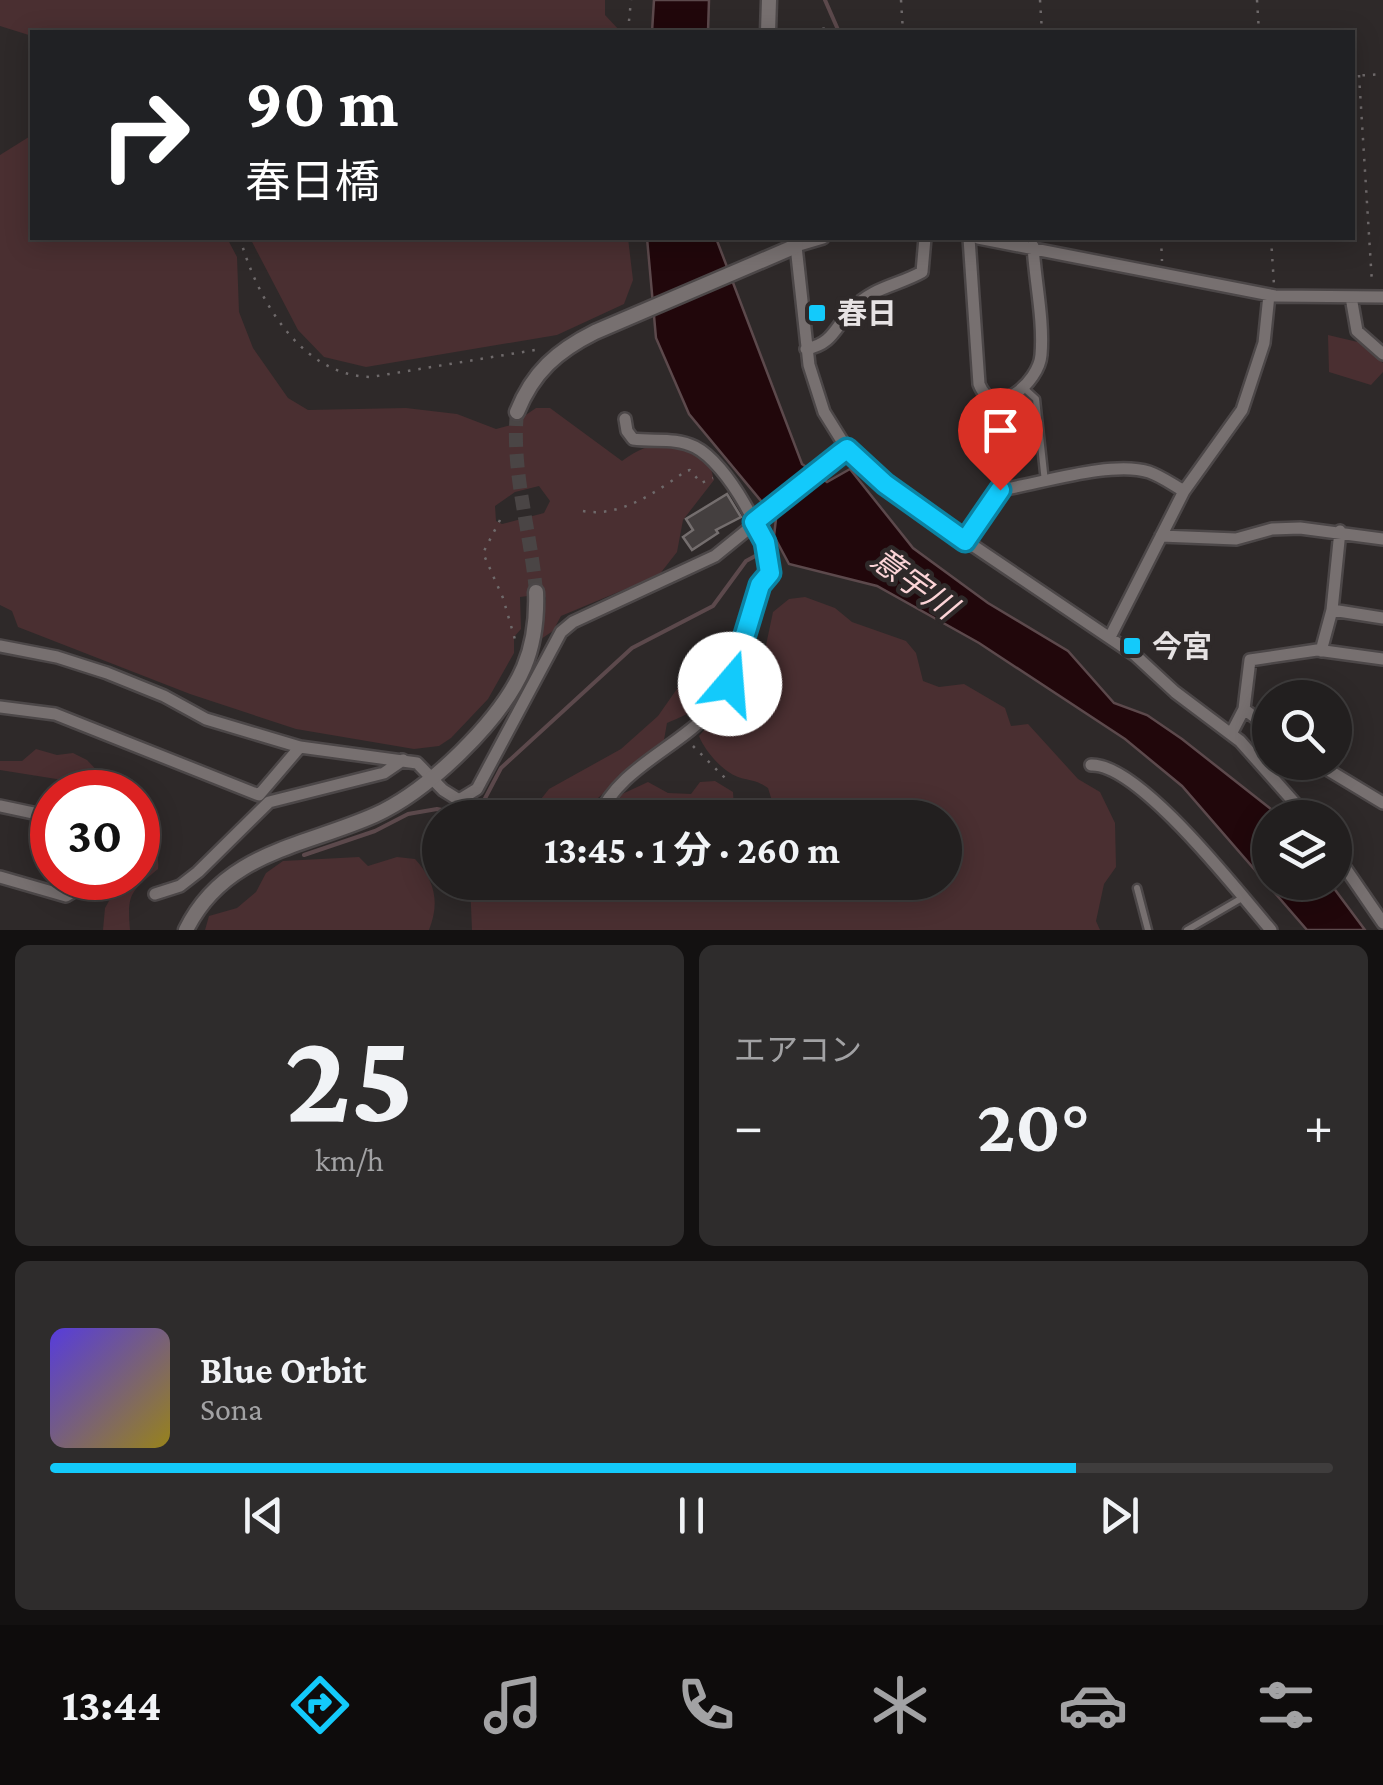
<!DOCTYPE html>
<html lang="ja">
<head>
<meta charset="utf-8">
<style>
	:root { --surface:#221f1f; --page:#2e2c2c; --text:#f1f3f6; --muted:#a2a2a4; --line:#3f3d3d; --accent:#13cafb }
	body { margin:0; font-family:"Crimson Pro","Noto Sans JP",serif; background:var(--page); color:var(--text); height:100vh; display:flex; flex-direction:column; font-size:38px; white-space:nowrap }
	* { box-sizing:border-box; margin:0 }
	p { font-size:32px; color:var(--muted) }
	.icon { flex:none; width:55px; height:55px; fill:none; stroke:currentColor; stroke-width:2; stroke-linecap:round; stroke-linejoin:round }
	.map { position:relative; height:930px; overflow:hidden }
	.sheet { display:flex; flex-direction:column; gap:15px; padding:15px; background:#131111; flex:1 }
	.sheet>* { flex:none }
	.banner { position:absolute; left:30px; top:30px; width:1325px; height:210px; border-radius:0px; box-shadow:0 5px 25px #0003,0 0 0 2px var(--line); background:#202124; color:#fff; overflow:hidden }
	.controls { position:absolute; left:1252px; top:680px; display:grid; gap:20px }
	.controls a { display:grid; place-items:center; width:100px; height:100px; border-radius:50%; background:var(--surface); box-shadow:0 5px 25px #0003,0 0 0 2px var(--line); font-size:50px }
	.speed { position:absolute; left:30px; top:770px; display:flex; gap:20px; font-size:50px; font-weight:700; text-align:center }
	.speed>* { display:grid; place-content:center; width:130px; height:130px; border-radius:50%; background:var(--surface); box-shadow:0 5px 25px #0003,0 0 0 2px var(--line); line-height:1 }
	.speed .limit { border:15px solid #d22; background:#fff; color:#111 }
	.pin { position:absolute; display:grid; place-items:center; width:85px; height:85px; color:#fff; margin:-102px -42px; border-radius:50% 50% 50% 0; rotate:-45deg; box-shadow:0 0 10px #0007 }
	.pin .icon { rotate:45deg }
	.me { position:absolute; width:110px; margin:-55px; rotate:18deg; stroke-linejoin:round; filter:drop-shadow(0 0 8px #0008) }
	.turn { display:flex; align-items:center; gap:35px; height:210px; padding:0 50px; font-size:45px }
	.turn .icon { width:130px; height:130px; stroke-width:2.5 }
	.turn b { display:block; font-size:70px; line-height:85px }
	.big { font-size:75px; font-weight:700; line-height:1.1 }
	.sheet .widget { flex:1; display:flex; flex-direction:column; justify-content:center; gap:15px; min-width:0; padding:0 35px; border-radius:15px; background:var(--page) }
	.sheet .dial { align-items:center; gap:0 }
	.dial b { font-size:130px; line-height:1 }
	.song { display:flex; align-items:center; gap:30px }
	.cover { width:120px; height:120px; border-radius:15px; background:linear-gradient(135deg,hsl(250 70% 55%),hsl(50 70% 35%)) }
	.played { height:10px; border-radius:5px; background:linear-gradient(90deg,var(--accent) 80%,var(--line) 80%) }
	.keys { display:flex; justify-content:space-around; direction:ltr }
	.heat { display:flex; justify-content:space-between; align-items:center; font-size:55px; direction:ltr }
	.sheet .tiles { flex:1; display:grid; gap:15px; grid-template-columns:1fr 1fr }
	.widget:last-child { grid-column:span 2 }
	.trip { position:absolute; left:422px; top:800px; width:540px; height:100px; border-radius:50px; background:var(--surface); box-shadow:0 5px 25px #0003,0 0 0 2px var(--line); font-weight:700; line-height:100px; text-align:center }
	.tab-bar { display:flex; height:160px; justify-content:space-around; align-items:center; background:#0e0c0c; color:var(--muted) }
	.tab-bar .icon { width:70px; height:70px }
	.tab-bar .active { color:var(--accent) }
	.tab-bar b { font-size:45px; color:var(--text) }
	.map>svg:first-child { display:block }
	.green { fill:#4a2f31; fill-rule:evenodd }
	.water { fill:#21070b; stroke:#5c494c; stroke-width:2.5 }
	.lines { fill:none; stroke-linecap:round; stroke-linejoin:round }
	.stream { stroke:#5c494c; stroke-width:4 }
	.building { fill:#443f3f; stroke:#746e6e; stroke-width:2.5 }
	.tertiary-tunnel { stroke:#4a4545; stroke-width:14; stroke-dasharray:14 7; stroke-linecap:butt }
	.service-casing { stroke:#4c4748; stroke-width:11 }
	.minor-casing { stroke:#4c4748; stroke-width:16 }
	.tertiary-casing { stroke:#4c4748; stroke-width:19 }
	.path { stroke:#6f6a6b; stroke-width:2.5; stroke-dasharray:2.5 8; stroke-linecap:butt }
	.service { stroke:#777070; stroke-width:6 }
	.minor { stroke:#777070; stroke-width:11 }
	.tertiary { stroke:#777070; stroke-width:14 }
	.route-casing { stroke:#0c83a3; stroke-width:25 }
	.route { stroke:#13cafb; stroke-width:18 }
	.poi-dot { fill:#13cafb; stroke:#2e2929; stroke-width:4 }
	.labels { text-anchor:middle; dominant-baseline:central; stroke-width:9; stroke-linejoin:round; paint-order:stroke }
	.poi-label { font-size:30px; font-weight:bold; fill:#e6e2e3; stroke:#2e2929; text-anchor:start }
	.water-label { font-size:32px; font-style:italic; fill:#fcd4d7; stroke:#2e2929 }
</style>
</head>
<body>
<div class="map">
<svg width="1383" height="930" viewBox="0 0 1383 930">
	<rect width="100%" height="100%" fill="#2e2929"/>
	<path class="green" d="M0,0H605V15L621,32H32V36L0,26Z
		M32,135V238H227L237,257L239,312L253,348L288,398L308,410L406,408L457,414L496,429L511,425L536,408H550L622,461C656,436 675,442 709,462L714,480L683,520L677,552L659,575L561,616L553,631L541,639L546,598L543,594L520,597L521,629L514,637V653L488,699L451,738L439,746L414,749L296,729L190,694L18,627L12,611L0,605V155ZM539,486L550,501L544,513L502,524L496,521L495,506L515,492Z
		M250,238H628L633,280L624,304L557,335L366,367L324,357L298,330Z
		M1328,335L1362,343L1383,363V372L1371,385L1329,372Z
		M805,597L835,608L852,622L906,641L916,653L923,681L939,687L964,684L1005,708L1011,726L1028,724L1078,779L1100,792L1115,823L1116,867L1104,884L1096,921L1100,930H472L470,883L945,882V818L777,817L768,788C757,780 750,781 738,777C722,771 705,751 699,736L739,691L752,683L762,664L773,612L789,599Z
		M714,666L725,672C721,702 692,712 667,723L664,740L590,805L588,817L526,818L549,789L621,749L658,716L679,686Z
		M36,749L57,755L73,753L87,760L106,780L134,792H86L69,781L0,770V761H22Z
		M715,781L733,792L734,808L729,817H610L620,795L648,782L668,793L691,794L700,782Z
		M138,799V813C150,824 160,852 158,869C130,892 127,894 130,930H103L105,908L122,878H138Z
		M359,857L368,866L397,857L415,859C435,881 440,902 429,930H205L209,916L237,908L256,892L266,873L283,861Z"/>
	<path class="water" d="M654,0H709L708,32H652Z
		M647,238H716L802,464L827,482L850,469L913,548L988,603L1068,651L1114,703L1147,715L1182,739L1281,817L1270,818V882L1330,883L1365,930H1307L1182,786L1125,739L979,643L877,586L789,564L774,536L776,519L689,414L656,338Z"/>
	<g class="lines">
		<path class="stream" d="M825,0L839,32
			M912,238V240
			M304,855L375,831L408,814L437,809L458,813L481,806L501,768L632,648L713,606L746,561L759,554"/>
	</g>
	<path class="building" d="M727,494L741,517L716,530L718,533L692,550L683,537L693,530L686,519Z"/>
	<g class="lines">
		<path class="tertiary-tunnel" d="M517,412C511,472 531,532 536,592"/>
		<defs>
			<path id="service" d="M1025,389L1036,399L1045,482
				M1137,888L1148,930
				M1187,930L1242,898"/>
			<path id="minor" d="M823,238L796,246L809,365L824,412L847,449L904,499L1135,655L1175,692L1240,741L1308,818
				M969,238L979,384C994,422 1039,382 1041,355C1044,320 1035,281 1033,246
				M978,238L1275,296L1383,297
				M1351,297L1357,331L1383,354
				M806,349C833,344 835,327 852,309C875,286 897,286 922,272L925,238
				M1161,536L1236,539L1272,529L1300,528L1383,539
				M965,541L1000,490C1039,484 1112,460 1149,472C1161,476 1173,485 1184,491
				M1332,610L1383,618
				M1110,637L1184,491L1242,410L1264,343L1269,295
				M0,646L57,657L107,673L164,696L206,719L300,747L417,763L443,790L459,800L477,789L561,632L573,622L715,556L847,449
				M1321,651L1332,610L1340,531
				M0,707L55,714L259,795L300,747
				M1244,709L1270,729
				M1231,734L1244,709L1250,660L1317,650L1383,659
				M1315,762L1383,803
				M1091,765C1139,763 1239,893 1271,930
				M0,806L52,817
				M598,818C620,766 680,748 714,707C741,674 749,625 761,585L770,573C769,539 727,463 695,447C675,437 654,442 633,439L627,431L625,419
				M1335,853L1383,923
				M0,877L66,896L76,890L80,878
				M155,894L180,886L198,872L269,802L384,773L403,760"/>
			<path id="tertiary" d="M768,32L769,0
				M517,412C533,372 557,351 595,332L796,246L794,238
				M186,930C224,852 303,847 375,815C428,791 501,721 524,667C534,643 537,618 536,592"/>
		</defs>
		<use href="#service" class="service-casing"/>
		<use href="#minor" class="minor-casing"/>
		<use href="#tertiary" class="tertiary-casing"/>
		<path class="path" d="M901,0L903,32
			M1040,0L1042,32
			M1257,0L1259,32
			M629,21L631,0
			M791,32L830,28
			M1359,75L1372,283
			M1352,76L1383,74
			M240,238C257,299 301,376 371,377L541,349
			M1161,238L1162,261
			M1271,238L1274,285
			M583,511C621,518 657,491 686,471L690,470L701,483L713,478
			M500,520L483,553L503,598L516,643
			M693,746L728,781"/>
		<use href="#service" class="service"/>
		<use href="#minor" class="minor"/>
		<use href="#tertiary" class="tertiary"/>
	</g>
	<g class="lines">
		<defs>
			<path id="route" d="M730,684L760,585L770,573L765,542L754,522L840,454L847,449L885,484L965,541L1000,490"/>
		</defs>
		<use href="#route" class="route-casing"/>
		<use href="#route" class="route"/>
	</g>
	<g class="poi-dot">
		<rect x="807" y="303" width="20" height="20" rx="5"/>
		<rect x="1122" y="636" width="20" height="20" rx="5"/>
	</g>
	<g class="labels">
		<g class="poi-label">
			<text x="837" y="313">春日</text>
			<text x="1152" y="646">今宮</text>
		</g>
		<g class="water-label">
			<text transform="translate(914 583) rotate(36)">意宇川</text>
		</g>
	</g>
</svg>
<div class="controls">
<a><svg class="icon" aria-label="search" viewBox="0 0 24 24"><circle cx="10" cy="10" r="6"/><path d="M15 15l6 6"/></svg></a>
<a><svg class="icon" aria-label="layers" viewBox="0 0 24 24"><path d="M12 4l9 5-9 5-9-5zM3 14l9 5 9-5"/></svg></a>
</div>
<div class="speed"><div class="limit">30</div></div>
<div class="pin" style="left:1000px;top:490px;background:#d93025"><svg class="icon" aria-label="arrive" viewBox="0 0 24 24"><path d="M6 21V4h12l-3 4 3 4H6"/></svg></div>
<svg class="me" style="left:730px;top:684px" viewBox="-20 -20 40 40"><circle r="19" fill="#fff"/><path d="M0-13L10 11 0 6-10 11z" fill="#13cafb"/></svg>
<div class="trip">13:45 · 1 分 · 260 m</div>
<div class="banner">
<div class="turn"><svg class="icon" aria-label="right" viewBox="0 0 24 24"><path d="M7 20v-9h11M14 6l5 5-5 5"/></svg><div><b>90 m</b>春日橋</div></div>
</div>
</div>
<section class="sheet">
<div class="tiles">
<div class="widget dial"><b>25</b><p>km/h</p></div>
<div class="widget"><p>エアコン</p>
<div class="heat"><a>−</a><b class="big">20°</b><a>+</a></div>
</div>
<div class="widget">
<div class="song"><i class="cover"></i><div><b>Blue Orbit</b><p>Sona</p></div></div>
<div class="played"></div>
<div class="keys"><svg class="icon" aria-label="previous" viewBox="0 0 24 24"><path d="M18 5L8 12l10 7zM5 5v14"/></svg><svg class="icon" aria-label="pause" viewBox="0 0 24 24"><path d="M8 5v14M16 5v14"/></svg><svg class="icon" aria-label="next" viewBox="0 0 24 24"><path d="M6 5l10 7-10 7zM19 5v14"/></svg></div>
</div>
</div>
</section>
<nav class="tab-bar">
<b>13:44</b>
<svg class="icon active" aria-label="directions" viewBox="0 0 24 24"><path d="M12 3l9 9-9 9-9-9zM9 14v-3h6M13 9l2 2-2 2"/></svg>
<svg class="icon" aria-label="music" viewBox="0 0 24 24"><path d="M9 18V5l10-2v13"/><circle cx="6" cy="18" r="3"/><circle cx="16" cy="16" r="3"/></svg>
<svg class="icon" aria-label="phone" viewBox="0 0 24 24"><path d="M5 4h4l2 5-3 2q2 4 5 5l2-3 5 2v4C11 20 4 13 5 4z"/></svg>
<svg class="icon" aria-label="climate" viewBox="0 0 24 24"><path d="M12 3v18M4 7l16 10M4 17L20 7"/></svg>
<svg class="icon" aria-label="car" viewBox="0 0 24 24"><path d="M5 17H2v-5l4-1 3-4h7l3 4 3 1v5h-3M9 17h6M6 11h13"/><circle cx="7" cy="17" r="2"/><circle cx="17" cy="17" r="2"/></svg>
<svg class="icon" aria-label="filters" viewBox="0 0 24 24"><path d="M4 7h16M4 17h16"/><circle cx="9" cy="7" r="2"/><circle cx="15" cy="17" r="2"/></svg>
</nav>
</body>
</html>
